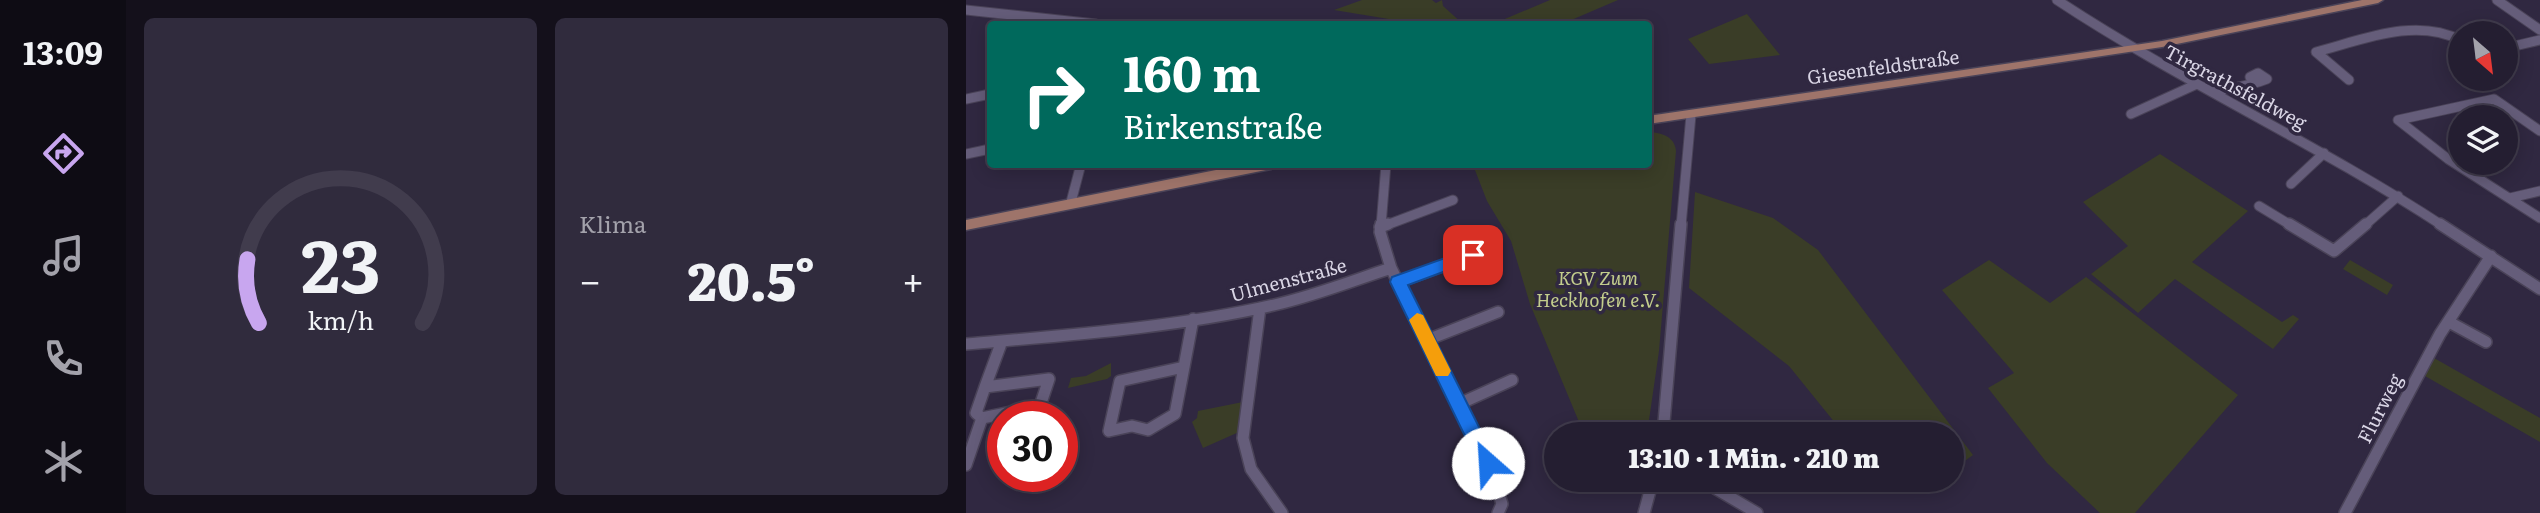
<!DOCTYPE html>
<html lang="de">
<head>
<meta charset="utf-8">
<style>
	:root { --surface:#241e31; --page:#302b3d; --text:#f1f3f6; --muted:#a3a2ab; --line:#413c4d; --accent:#c8a6ef }
	body { margin:0; font-family:Literata,serif; background:var(--page); color:var(--text); height:100vh; display:flex; flex-direction:column; font-size:26px; white-space:nowrap }
	* { box-sizing:border-box; margin:0 }
	p { font-size:23px; color:var(--muted) }
	.icon { flex:none; width:38px; height:38px; fill:none; stroke:currentColor; stroke-width:2; stroke-linecap:round; stroke-linejoin:round }
	.map { position:relative; flex:1; overflow:hidden }
	.details { display:flex; flex-direction:column; gap:18px; padding:18px; background:#14101b; width:840px }
	.details>* { flex:none }
	.guide { position:absolute; left:21px; top:21px; width:665px; height:147px; border-radius:7px; box-shadow:0 4px 18px #0003,0 0 0 2px var(--line); background:#00695c; color:#fff; overflow:hidden }
	.needle { width:46px; rotate:152deg }
	.buttons { position:absolute; left:1482px; top:21px; display:grid; gap:14px }
	.buttons a { display:grid; place-items:center; width:70px; height:70px; border-radius:50%; background:var(--surface); box-shadow:0 4px 18px #0003,0 0 0 2px var(--line); font-size:35px }
	.speed { position:absolute; left:21px; top:401px; display:flex; gap:14px; font-size:35px; font-weight:700; text-align:center }
	.speed>* { display:grid; place-content:center; width:91px; height:91px; border-radius:50%; background:var(--surface); box-shadow:0 4px 18px #0003,0 0 0 2px var(--line); line-height:1 }
	.speed .limit { border:10px solid #d22; background:#fff; color:#111 }
	.pin { position:absolute; display:grid; place-items:center; width:60px; height:60px; color:#fff; margin:-30px; border-radius:14px; box-shadow:0 4px 10px #0006 }
	.me { position:absolute; width:77px; margin:-38px; rotate:334deg; stroke-linejoin:round; filter:drop-shadow(0 0 5px #0008) }
	.turn { display:flex; align-items:center; gap:24px; height:147px; padding:0 21px; font-size:32px }
	.turn .icon { width:91px; height:91px; stroke-width:2.5 }
	.turn b { display:block; font-size:49px; line-height:60px }
	.big { font-size:52px; font-weight:800; line-height:1.1 }
	.details .tile { flex:1; display:flex; flex-direction:column; justify-content:center; gap:10px; min-width:0; padding:0 24px; border-radius:10px; background:var(--page) }
	.details .dial { align-items:center; gap:0 }
	.dial svg { height:182px; overflow:visible; fill:none; stroke:var(--line); stroke-width:7; stroke-linecap:round; text-anchor:middle }
	.dial text { fill:var(--text); stroke:none }
	.heat { display:flex; justify-content:space-between; align-items:center; font-size:38px; direction:ltr }
	.details .tiles { flex:1; display:grid; gap:18px; grid-template-columns:repeat(2,1fr) }
	.trip { position:absolute; left:578px; top:422px; width:420px; height:70px; border-radius:35px; background:var(--surface); box-shadow:0 4px 18px #0003,0 0 0 2px var(--line); font-weight:800; line-height:70px; text-align:center }
	main { display:flex; flex:1; min-height:0 }
	.menu { display:flex; flex-direction:column; width:126px; justify-content:space-around; align-items:center; background:#0e0c14; color:var(--muted) }
	.menu .icon { width:49px; height:49px }
	.menu .selected { color:var(--accent) }
	.menu b { font-size:32px; color:var(--text) }
	.map>svg:first-child { display:block }
	.green { fill:#3a3d27 }
	.lines { fill:none; stroke-linecap:round; stroke-linejoin:round }
	.minor-far1-casing { stroke:#4a4358; stroke-width:11 }
	.minor-casing { stroke:#4a4358; stroke-width:14 }
	.major-casing { stroke:#4a4358; stroke-width:3 }
	.minor-far1 { stroke:#655d7a; stroke-width:9 }
	.minor { stroke:#655d7a; stroke-width:11 }
	.major { fill:#9e746a; fill-rule:evenodd }
	.route { fill:#1a73e8; stroke:#114b97; stroke-width:2 }
	.slow { fill:#f59e0b }
	.labels { text-anchor:middle; dominant-baseline:central; stroke-width:7; stroke-linejoin:round; paint-order:stroke }
	.street-label { font-size:19px; fill:#d9d5e5; stroke:#302841 }
	.park-label { font-size:19px; font-style:italic; fill:#c3cd8c; stroke:#302841 }
</style>
</head>
<body>
<main>
<nav class="menu">
<b>13:09</b>
<svg class="icon selected" aria-label="directions" viewBox="0 0 24 24"><path d="M12 3l9 9-9 9-9-9zM9 14v-3h6M13 9l2 2-2 2"/></svg>
<svg class="icon" aria-label="music" viewBox="0 0 24 24"><path d="M9 18V5l10-2v13"/><circle cx="6" cy="18" r="3"/><circle cx="16" cy="16" r="3"/></svg>
<svg class="icon" aria-label="phone" viewBox="0 0 24 24"><path d="M5 4h4l2 5-3 2q2 4 5 5l2-3 5 2v4C11 20 4 13 5 4z"/></svg>
<svg class="icon" aria-label="climate" viewBox="0 0 24 24"><path d="M12 3v18M4 7l16 10M4 17L20 7"/></svg>
</nav>
<section class="details">
<div class="tiles">
<div class="tile dial"><svg viewBox="0 0 100 80">
<path d="M14 69A42 42 0 1 1 86 69"/>
<path d="M14 69A42 42 0 0 1 9 41" stroke="#c8a6ef"/>
<text x="50" y="56" font-size="32" font-weight="700">23</text>
<text x="50" y="72" font-size="11">km/h</text>
</svg></div>
<div class="tile"><p>Klima</p>
<div class="heat"><a>−</a><b class="big">20.5°</b><a>+</a></div>
</div>
</div>
</section>
<div class="map">
<svg width="1574" height="513" viewBox="0 0 1574 513">
	<rect width="100%" height="100%" fill="#302841"/>
	<path class="green" d="M396,0H466L470,3L476,0L477,6L497,24H453L368,10Z
		M584,0H652L596,24H527Z
		M781,14L814,55L743,64L722,39Z
		M683,132C695,133 709,136 710,151L693,351L681,434H618L564,304L545,241L521,201L507,165L682,164Z
		M1194,154L1282,211L1226,262L1316,322L1327,315L1333,319L1307,349L1209,279L1172,313L1125,274L1162,246L1117,202Z
		M729,192L807,218L852,250L1007,455L985,471V434H932L925,428L917,434H878L823,366L723,288Z
		M1023,260L1084,303L1120,277L1272,395L1169,513H1134L1081,463L1022,388L1048,373L976,290Z
		M1384,260L1427,285L1421,295L1377,269Z
		M1468,358L1574,418V442L1459,376Z
		M145,363V376L141,379L102,388L105,378L120,376Z
		M277,402L273,432L237,448L226,422L231,418L232,411Z"/>
	<g class="lines">
		<defs>
			<path id="minor-far1" d="M1091,0C1215,82 1352,144 1477,226
				M1531,0L1574,30
				M0,10L130,24
				M1540,48L1574,40
				M1383,80L1350,52C1396,40 1449,17 1494,40
				M1247,92C1265,88 1284,86 1301,79L1292,73L1284,77L1289,83
				M0,99L24,94
				M1165,114L1231,84
				M1574,131L1528,99L1432,120L1482,159L1574,218
				M0,154L24,149
				M1325,184L1358,153
				M1544,198L1574,191
				M105,202L115,164
				M1293,206L1326,226
				M415,226L420,164
				M418,226L487,200
				M715,226L725,115
				M1398,226L1432,196"/>
			<path id="minor" d="M415,224L414,232L425,268L528,477L536,504L532,513
				M1323,224L1368,251L1400,224
				M1474,224L1574,289
				M414,227L422,224
				M432,282L507,255
				M294,308L277,438L285,469L316,513
				M1483,322L1520,342
				M461,340L532,312
				M0,344C103,335 207,328 308,305C348,296 386,281 425,268
				M218,367L209,414L182,430L166,426L143,431L154,381Z
				M218,367L227,319
				M493,404L546,380
				M16,418L10,413L19,387
				M697,434L715,224
				M0,465L16,418L74,406L83,379L19,387L36,341
				M735,480L791,513
				M678,513L687,480
				M1379,513L1474,334L1525,256"/>
			<path id="major" d="M1396,0H1417L1412,3L1196,47L682,124V116L1196,41Z
				M280,164H311L305,169L0,230V220Z"/>
		</defs>
		<use href="#minor-far1" class="minor-far1-casing"/>
		<use href="#minor" class="minor-casing"/>
		<use href="#major" class="major-casing"/>
		<use href="#minor-far1" class="minor-far1"/>
		<use href="#minor" class="minor"/>
		<use href="#major" class="major"/>
	</g>
	<path class="route" d="M507,248L512,250V259L442,285L531,463L529,469L522,472L515,469L424,282L426,277Z"/>
	<path class="slow" d="M451,313L457,315L485,371L482,376H470L443,320Z"/>
	<g class="labels">
		<g class="street-label">
			<text transform="translate(917 66) rotate(-8)">Giesenfeldstraße</text>
			<text transform="translate(1270 86) rotate(28)">Tirgrathsfeldweg</text>
			<text transform="translate(322 279) rotate(-15)">Ulmenstraße</text>
			<text transform="translate(1413 408) rotate(-63)">Flurweg</text>
		</g>
		<g class="park-label">
			<text x="632" y="277">KGV Zum<tspan x="632" dy="22">Heckhofen e.V.</tspan></text>
		</g>
	</g>
</svg>
<div class="buttons">
<a><svg class="needle" viewBox="-14 -14 28 28"><path d="M0-13l5 13h-10z" fill="#e53935"/><path d="M0 13l5-13h-10z" fill="#a3a2ab"/></svg></a>
<a><svg class="icon" aria-label="layers" viewBox="0 0 24 24"><path d="M12 4l9 5-9 5-9-5zM3 14l9 5 9-5"/></svg></a>
</div>
<div class="speed"><div class="limit">30</div></div>
<div class="pin" style="left:507px;top:255px;background:#d93025"><svg class="icon" aria-label="arrive" viewBox="0 0 24 24"><path d="M6 21V4h12l-3 4 3 4H6"/></svg></div>
<svg class="me" style="left:522px;top:463px" viewBox="-20 -20 40 40"><circle r="19" fill="#fff"/><path d="M0-13L10 11 0 6-10 11z" fill="#1a73e8"/></svg>
<div class="trip">13:10 · 1 Min. · 210 m</div>
<div class="guide">
<div class="turn"><svg class="icon" aria-label="right" viewBox="0 0 24 24"><path d="M7 20v-9h11M14 6l5 5-5 5"/></svg><div><b>160 m</b>Birkenstraße</div></div>
</div>
</div>
</main>
</body>
</html>
